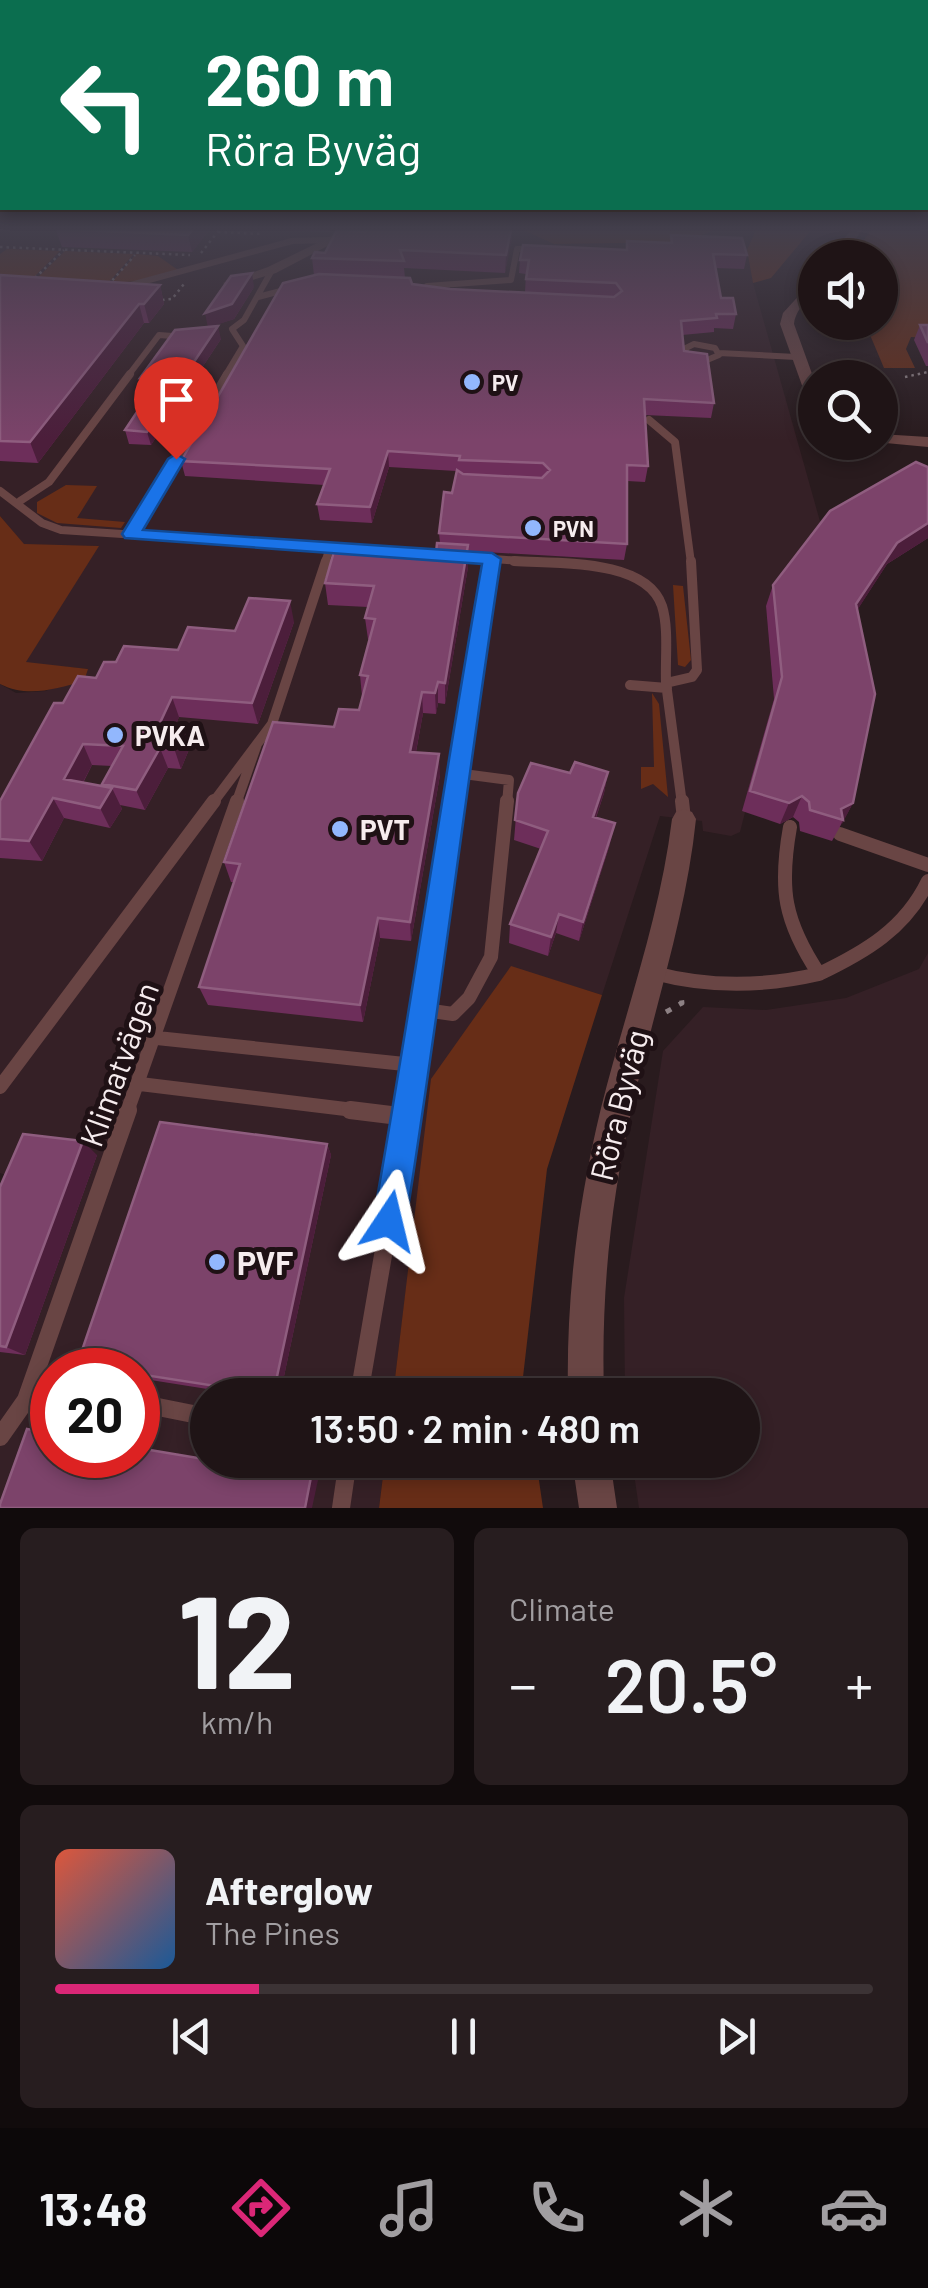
<!DOCTYPE html>
<html lang="en">
<head>
<meta charset="utf-8">
<style>
	:root { --surface:#1f1416; --page:#271d1f; --text:#f1f3f6; --muted:#a19ea1; --line:#3c3335; --accent:#db2777 }
	body { margin:0; font-family:Barlow,sans-serif; background:var(--page); color:var(--text); height:100vh; display:flex; flex-direction:column; font-size:38px; white-space:nowrap }
	* { box-sizing:border-box; margin:0 }
	p { font-size:32px; color:var(--muted) }
	.icon { flex:none; width:55px; height:55px; fill:none; stroke:currentColor; stroke-width:2; stroke-linecap:round; stroke-linejoin:round }
	.map { position:relative; height:1508px; overflow:hidden }
	.sheet { display:flex; flex-direction:column; gap:20px; padding:20px; background:#110b0c; flex:1 }
	.sheet>* { flex:none }
	.hud { position:absolute; left:0px; top:0px; width:930px; height:210px; box-shadow:0 5px 15px #0003,0 0 0 2px var(--line); background:#0b6e4f; color:#fff; overflow:hidden }
	.tools { position:absolute; left:798px; top:240px; display:grid; gap:20px }
	.tools a { display:grid; place-items:center; width:100px; height:100px; border-radius:50%; background:var(--surface); box-shadow:0 5px 15px #0003,0 0 0 2px var(--line); font-size:50px }
	.speed { position:absolute; left:30px; top:1348px; display:flex; gap:20px; font-size:50px; font-weight:700; text-align:center }
	.speed>* { display:grid; place-content:center; width:130px; height:130px; border-radius:50%; background:var(--surface); box-shadow:0 5px 15px #0003,0 0 0 2px var(--line); line-height:1 }
	.speed .limit { border:15px solid #d22; background:#fff; color:#111 }
	.pin { position:absolute; display:grid; place-items:center; width:85px; height:85px; color:#fff; margin:-102px -42px; border-radius:50% 50% 50% 0; rotate:-45deg; box-shadow:0 0 10px #0007 }
	.pin .icon { rotate:45deg }
	.me { position:absolute; width:110px; margin:-55px; rotate:10deg; stroke-linejoin:round; filter:drop-shadow(0 0 8px #0008) }
	.turn { display:flex; align-items:center; gap:35px; height:210px; padding:0 40px; font-size:45px }
	.turn .icon { width:130px; height:130px; stroke-width:2.5 }
	.turn b { display:block; font-size:70px; line-height:85px }
	.big { font-size:75px; font-weight:600; line-height:1.1 }
	.sheet .tile { flex:1; display:flex; flex-direction:column; justify-content:center; gap:15px; min-width:0; padding:0 35px; border-radius:15px; background:var(--page) }
	.sheet .dial { align-items:center; gap:0 }
	.dial b { font-size:130px; line-height:1 }
	.song { display:flex; align-items:center; gap:30px }
	.cover { width:120px; height:120px; border-radius:15px; background:linear-gradient(135deg,hsl(10 70% 55%),hsl(210 70% 35%)) }
	.played { height:10px; border-radius:5px; background:linear-gradient(90deg,var(--accent) 25%,var(--line) 25%) }
	.keys { display:flex; justify-content:space-around; direction:ltr }
	.heat { display:flex; justify-content:space-between; align-items:center; font-size:55px; direction:ltr }
	.sheet .tiles { flex:1; display:grid; gap:20px; grid-template-columns:1fr 1fr }
	.tile:last-child { grid-column:span 2 }
	.trip { position:absolute; left:190px; top:1378px; width:570px; height:100px; border-radius:50px; background:var(--surface); box-shadow:0 5px 15px #0003,0 0 0 2px var(--line); font-weight:600; line-height:100px; text-align:center }
	.tabs { display:flex; height:160px; justify-content:space-around; align-items:center; background:#0c0809; color:var(--muted) }
	.tabs .icon { width:70px; height:70px }
	.tabs .current { color:var(--accent) }
	.tabs b { font-size:45px; color:var(--text) }
	.map>svg:first-child { display:block }
	.built { fill:#352026; fill-rule:evenodd }
	.green { fill:#672d17 }
	.lines { fill:none; stroke-linecap:round; stroke-linejoin:round }
	.path-far1 { stroke:#8d8184; stroke-width:2.5; stroke-dasharray:2.5 4; stroke-linecap:butt }
	.path { stroke:#8d8184; stroke-width:5; stroke-dasharray:6 9; stroke-linecap:butt }
	.lane-far4 { stroke:#694544; stroke-width:6 }
	.lane-far3 { stroke:#694544; stroke-width:8 }
	.lane-far2 { stroke:#694544; stroke-width:10 }
	.lane-far1 { stroke:#694544; stroke-width:14 }
	.lane { stroke:#694544; stroke-width:18 }
	.street { fill:#694544; fill-rule:evenodd }
	.wall { fill:#6d2e5a; fill-rule:evenodd }
	.shaded-wall { fill:#4c1e3b }
	.building { fill:#7c436a; stroke:#8f5d7f; stroke-width:2.5 }
	.route { fill:#1a73e8; stroke:#114b97; stroke-width:2.5 }
	.poi-dot { fill:#92b7fd; stroke:#1f1115; stroke-width:4 }
	.labels { text-anchor:middle; dominant-baseline:central; stroke-width:10; stroke-linejoin:round; paint-order:stroke }
	.far-poi-label { font-size:22px; font-weight:bold; fill:#f6ecee; stroke:#1f1115; text-anchor:start }
	.poi-label { font-size:28px; font-weight:bold; fill:#f6ecee; stroke:#1f1115; text-anchor:start }
	.near-street-label { font-size:32px; fill:#f6ecee; stroke:#1f1115 }
	.near-poi-label { font-size:32px; font-weight:bold; fill:#f6ecee; stroke:#1f1115; text-anchor:start }
</style>
</head>
<body>
<div class="map">
<svg width="928" height="1508" viewBox="0 0 928 1508">
	<rect width="100%" height="100%" fill="#291b1e"/>
	<path class="built" d="M0,229H521L554,244L685,242L716,229L755,232L747,250L753,283L823,532L766,606L774,699L740,832L731,836L703,831L702,821L660,816L602,995L511,967L432,1079L393,1395H208V1460H385L379,1508H0V1201L12,1177L0,1173V684L16,693L46,691L88,669L25,663L98,546L24,545L0,516ZM52,1370H138V1455H52Z
		M928,953V1508H639L632,1460H742V1395H625L624,1298L663,1051L703,1007L766,1010L846,998L919,969Z"/>
	<path class="green" d="M521,229H716L685,242L554,244Z
		M747,229H812L771,278L753,283L747,250L755,232Z
		M872,229H928V338L911,337L906,349L915,368H884L865,323L880,322V258H851Z
		M7,249L60,251L31,280L0,278V254Z
		M65,251L134,254L108,283L35,280Z
		M136,254L158,256L178,270L138,281L111,283Z
		M66,485L97,486L77,518L125,522L121,528L57,523L37,513V502Z
		M0,516L24,544L99,546L26,662L88,669L84,681C55,689 28,698 0,684Z
		M673,585L683,586L691,660L685,667L678,665Z
		M652,693L659,704L668,797L653,784L641,789V767H654Z
		M511,966L602,995L547,1169L523,1377L526,1395H393L431,1079Z
		M385,1460H536L543,1508H379Z"/>
	<g class="lines">
		<path class="path-far1" d="M218,232L263,234
			M0,247L190,255
			M201,253L220,229
			M35,278L64,250
			M108,285L135,255
			M162,300L172,299L184,284
			M819,369L870,371
			M905,377L928,372"/>
		<path class="path" d="M666,1012L682,1003L681,996"/>
		<path class="lane-far4" d="M127,286L292,241L331,240
			M427,286L511,280L517,249H530
			M258,297L292,288
			M694,344L715,348L719,355L707,360L690,357L684,349Z
			M719,353L796,357
			M128,376L159,335L186,337
			M225,376L243,346L232,329L244,320L272,270"/>
		<path class="lane-far3" d="M649,420L675,442L691,563
			M0,491L42,523L61,530L368,550
			M20,501L49,482L130,374
			M131,535L227,374
			M456,556L546,563
			M325,563L330,547
			M491,563L492,559"/>
		<path class="lane-far2" d="M514,561C556,564 646,558 662,606C669,629 665,658 666,683
			M630,685L667,688
			M456,773L509,780L507,804
			M212,804L272,724L326,561
			M236,804L257,744
			M452,804L492,561
			M682,804L666,683L692,677L697,670L691,561"/>
		<path class="lane-far1" d="M682,801L684,819
			M840,834L928,865
			M654,973C710,988 763,987 819,974C784,921 779,889 790,827
			M819,974C865,952 905,929 928,881
			M425,1010L453,1014L469,998L491,957L507,801
			M157,1038L414,1065
			M140,1084L370,1112
			M0,1087L214,801
			M127,1112L237,801
			M407,1112L452,801"/>
		<path class="lane" d="M350,1110L407,1117
			M359,1395L408,1110
			M26,1400L128,1110
			M138,1403L208,1417
			M0,1437L26,1400L52,1393
			M341,1508L348,1460"/>
		<path class="street" d="M346,229H360L276,273L229,287L223,283L268,267Z
			M852,229H863L841,258H829Z
			M815,278C815,298 796,305 794,324L815,382V406L808,402L780,324L783,313Z
			M880,434L928,437V447L875,442H880Z
			M684,809L692,812L696,819C686,917 653,1012 632,1108C610,1204 601,1297 604,1395H568C566,1297 578,1203 601,1108C625,1012 660,918 672,819L676,812Z
			M572,1460H610L617,1508H579Z"/>
	</g>
	<path class="wall" d="M210,229L192,252L62,247L56,230Z
		M263,229H331L329,232Z
		M367,229H512L505,273L404,268L405,278L412,284L450,289L525,292L526,274L519,273L520,260L626,250L627,241L670,243L671,235L747,255L744,269L716,268L721,298L736,314L733,329L714,328V332L682,335L684,351L714,403L711,418L645,415L648,466L645,482L627,481V544L624,560L468,551V567L445,704L438,703L436,714L423,713L416,752L440,775L411,941L380,938L363,1022L208,1005L199,987L234,882H231L224,862L334,727L359,710L362,696L360,675L370,640L368,639L365,618L368,607L328,605L325,583L436,553L440,543L439,533L452,493L456,471L389,467L372,523L320,520L317,504L324,485L185,476L181,461L314,275L312,258L366,232Z
		M0,275L160,285L164,304L149,323H144L38,463L0,461Z
		M254,287L234,319L211,326L221,339L151,445L129,444L125,430L151,391H144L140,378L208,327Z
		M920,325H928V366H926L914,340Z
		M928,467V538L887,564L857,610L853,803L832,841L800,831L799,822L793,817L780,824L742,811L774,699L766,606L773,585Z
		M294,622L258,724L179,717L175,726L183,727L190,747L181,769L168,768L145,810L120,805L122,809L110,828L64,818L42,861L0,858V801L63,703L116,662L178,650L235,631ZM92,765L112,766L102,784L104,787L83,783Z
		M608,772L604,793L596,818L610,844L579,941L556,933L548,956L509,943L510,924L541,849L514,840L518,793L570,773Z
		M327,1144L331,1155L280,1395H245L138,1378V1370H88L77,1365Z
		M97,1155L25,1355L0,1352V1187Z"/>
	<path class="shaded-wall" d="M193,229H210L192,252L188,235Z
		M511,229L512,239L505,273L506,255Z
		M252,273L254,287L234,319L208,328L205,313Z
		M160,285L164,304L149,323L144,304Z
		M139,304L144,323L38,463L30,442Z
		M218,326L221,339L151,445L147,432Z
		M388,451L389,467L372,523L370,507Z
		M928,523V538L887,564L847,626L856,604L897,543Z
		M468,545V567L445,704V683Z
		M290,601L294,622L258,724L252,703Z
		M438,682V703L436,714L435,693Z
		M422,692L423,713L412,773L410,752Z
		M172,697L179,717L167,746L159,725Z
		M183,727L190,747L181,769L174,748Z
		M83,744L92,765L74,799L64,779Z
		M160,748L168,768L145,810L136,790Z
		M439,754L440,775L411,941L410,922Z
		M608,772L604,793L589,837L593,817Z
		M112,788L122,809L110,828L100,808Z
		M802,796L793,817L780,824L789,803Z
		M53,798L64,818L42,861L29,841Z
		M853,803L842,824H841L843,820L841,809Z
		M615,823L610,844L579,941L583,922Z
		M559,914L556,933L548,956L551,937Z
		M378,918L380,938L363,1022L360,1005Z
		M83,1141L97,1155L25,1355L6,1347Z
		M327,1144L331,1155L280,1395H273Z
		M311,1477L318,1480L312,1508H305Z"/>
	<path class="building" d="M57,229H193L188,235Z
		M367,229H511L506,255L400,250L404,261L312,258L315,252L325,253L337,230L366,232Z
		M671,235L742,238L747,255L713,254L721,298H733L736,314H716L717,318L681,321L684,351L707,354L714,403L644,399L648,466L627,465V544L439,533L444,492L452,493L457,470L463,474L542,478L550,470L543,463L459,460L460,456L388,451L370,507L317,504L330,469L181,461L283,283L319,274L410,278L412,284L450,289L614,297L622,291L616,283L526,279L529,260H520L523,245L627,250V241L672,243Z
		M252,273L232,304L205,313L231,276Z
		M0,275L160,285L144,304H139L30,442L0,441Z
		M920,325H928V343Z
		M218,326L147,432L125,430L161,376L140,378L175,330Z
		M916,462L928,467V523L897,543L856,604L875,694L853,803L841,809L843,820L810,810L809,802L802,796L789,803L750,791L782,677L773,585L830,511Z
		M437,543L468,545L445,683L438,682L435,693L422,692L410,752L439,754L410,922L378,918L360,1005L199,987L240,864L224,862L273,722L334,727L339,709L359,710L368,676L360,675L375,619L365,618L374,586L325,583L335,548L436,553Z
		M249,598L290,601L252,703L172,697L159,725L183,727L174,748H160L136,790L102,784L123,746L83,744L64,779L112,788L100,808L53,798L29,841L0,839V801L54,703H63L78,676L96,678L104,662H116L124,646L178,650L188,627L235,631Z
		M575,762L608,772L593,817L615,823L583,922L559,914L551,937L510,924L548,831L515,820L518,793L531,763L570,773Z
		M160,1122L327,1144L273,1395L138,1374V1370H109L77,1365Z
		M23,1134L83,1141L6,1347L0,1346V1187Z
		M27,1429L52,1433V1455H138V1448L311,1477L305,1508H0V1504Z"/>
	<linearGradient id="sky" x2="0" y2="1"><stop stop-color="#170f10"/><stop offset="0.52" stop-color="#433f4c"/><stop offset="1" stop-color="#433f4c" stop-opacity="0"/></linearGradient>
	<rect width="928" height="440" fill="url(#sky)"/>
	<path class="route" d="M176,454L185,459L143,530L492,553L501,559C467,779 441,1001 406,1221L401,1233L389,1238L378,1233L373,1221C412,1003 443,783 482,564L125,538L122,534L168,459Z"/>
	<g class="poi-dot">
		<circle cx="472" cy="382" r="10"/>
		<circle cx="533" cy="528" r="10"/>
		<circle cx="115" cy="735" r="10"/>
		<circle cx="340" cy="829" r="10"/>
		<circle cx="217" cy="1262" r="10"/>
	</g>
	<g class="labels">
		<g class="far-poi-label">
			<text x="492" y="382">PV</text>
			<text x="553" y="528">PVN</text>
		</g>
		<g class="poi-label">
			<text x="135" y="735">PVKA</text>
			<text x="360" y="829">PVT</text>
		</g>
		<g class="near-street-label">
			<text transform="translate(118 1064) rotate(-70)">Klimatvägen</text>
			<text transform="translate(618 1105) rotate(-76)">Röra Byväg</text>
		</g>
		<g class="near-poi-label">
			<text x="237" y="1262">PVF</text>
		</g>
	</g>
</svg>
<div class="tools">
<a><svg class="icon" aria-label="sound" viewBox="0 0 24 24"><path d="M4 9h4l5-4v14l-5-4H4zM17 9q2 3 0 6"/></svg></a>
<a><svg class="icon" aria-label="search" viewBox="0 0 24 24"><circle cx="10" cy="10" r="6"/><path d="M15 15l6 6"/></svg></a>
</div>
<div class="speed"><div class="limit">20</div></div>
<div class="pin" style="left:176px;top:459px;background:#d93025"><svg class="icon" aria-label="arrive" viewBox="0 0 24 24"><path d="M6 21V4h12l-3 4 3 4H6"/></svg></div>
<svg class="me" style="left:389px;top:1221px" viewBox="-20 -20 40 40"><path d="M0-17L14 15 0 8-14 15z" fill="#1a73e8" stroke="#fff" stroke-width="4"/></svg>
<div class="trip">13:50 · 2 min · 480 m</div>
<div class="hud">
<div class="turn"><svg class="icon" aria-label="left" viewBox="0 0 24 24"><path d="M17 20v-9H6M10 6l-5 5 5 5"/></svg><div><b>260 m</b>Röra Byväg</div></div>
</div>
</div>
<section class="sheet">
<div class="tiles">
<div class="tile dial"><b>12</b><p>km/h</p></div>
<div class="tile"><p>Climate</p>
<div class="heat"><a>−</a><b class="big">20.5°</b><a>+</a></div>
</div>
<div class="tile">
<div class="song"><i class="cover"></i><div><b>Afterglow</b><p>The Pines</p></div></div>
<div class="played"></div>
<div class="keys"><svg class="icon" aria-label="previous" viewBox="0 0 24 24"><path d="M18 5L8 12l10 7zM5 5v14"/></svg><svg class="icon" aria-label="pause" viewBox="0 0 24 24"><path d="M8 5v14M16 5v14"/></svg><svg class="icon" aria-label="next" viewBox="0 0 24 24"><path d="M6 5l10 7-10 7zM19 5v14"/></svg></div>
</div>
</div>
</section>
<nav class="tabs">
<b>13:48</b>
<svg class="icon current" aria-label="directions" viewBox="0 0 24 24"><path d="M12 3l9 9-9 9-9-9zM9 14v-3h6M13 9l2 2-2 2"/></svg>
<svg class="icon" aria-label="music" viewBox="0 0 24 24"><path d="M9 18V5l10-2v13"/><circle cx="6" cy="18" r="3"/><circle cx="16" cy="16" r="3"/></svg>
<svg class="icon" aria-label="phone" viewBox="0 0 24 24"><path d="M5 4h4l2 5-3 2q2 4 5 5l2-3 5 2v4C11 20 4 13 5 4z"/></svg>
<svg class="icon" aria-label="climate" viewBox="0 0 24 24"><path d="M12 3v18M4 7l16 10M4 17L20 7"/></svg>
<svg class="icon" aria-label="car" viewBox="0 0 24 24"><path d="M5 17H2v-5l4-1 3-4h7l3 4 3 1v5h-3M9 17h6M6 11h13"/><circle cx="7" cy="17" r="2"/><circle cx="17" cy="17" r="2"/></svg>
</nav>
</body>
</html>
